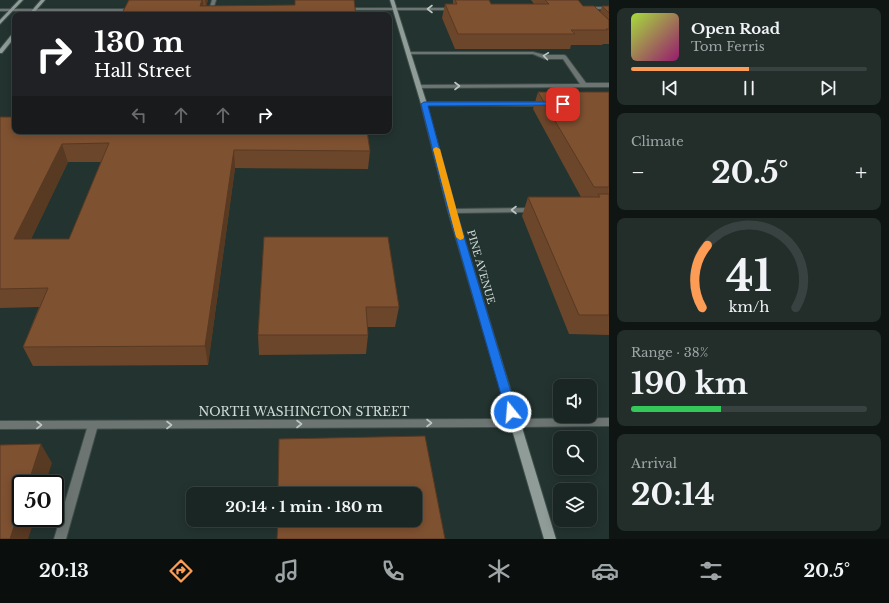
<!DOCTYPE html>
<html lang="en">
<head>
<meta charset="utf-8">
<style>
	:root { --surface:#1a2623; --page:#232e2b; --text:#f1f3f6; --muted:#9fa5a6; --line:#384341; --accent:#fd9c55 }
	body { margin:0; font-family:"Libre Baskerville",serif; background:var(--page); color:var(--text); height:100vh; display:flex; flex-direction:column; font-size:15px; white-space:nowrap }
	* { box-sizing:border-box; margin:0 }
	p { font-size:13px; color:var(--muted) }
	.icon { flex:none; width:22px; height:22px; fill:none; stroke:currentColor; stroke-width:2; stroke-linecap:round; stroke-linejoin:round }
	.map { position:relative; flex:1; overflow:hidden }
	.sheet { display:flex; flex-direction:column; gap:8px; padding:8px; background:#0e1513; width:280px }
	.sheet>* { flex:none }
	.hud { position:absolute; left:12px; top:12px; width:380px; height:122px; border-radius:8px; box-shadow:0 2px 10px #0003,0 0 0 1px var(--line); background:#202124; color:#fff; overflow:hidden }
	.buttons { position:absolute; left:553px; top:379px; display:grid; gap:8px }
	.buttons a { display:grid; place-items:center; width:44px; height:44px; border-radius:8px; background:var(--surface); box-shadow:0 2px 10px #0003,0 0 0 1px var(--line); font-size:20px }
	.speed { position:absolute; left:12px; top:475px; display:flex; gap:8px; font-size:20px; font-weight:700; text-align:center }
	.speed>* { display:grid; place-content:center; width:52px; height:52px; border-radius:50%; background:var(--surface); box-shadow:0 2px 10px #0003,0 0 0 1px var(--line); line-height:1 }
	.speed .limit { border:2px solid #111; border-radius:6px; background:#fff; color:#111 }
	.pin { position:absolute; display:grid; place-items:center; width:34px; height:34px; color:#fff; margin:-17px; border-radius:8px; box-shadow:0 2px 6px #0006 }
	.me { position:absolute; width:44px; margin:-22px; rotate:343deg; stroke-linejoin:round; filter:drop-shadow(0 0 3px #0008) }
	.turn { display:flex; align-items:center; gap:14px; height:84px; padding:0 16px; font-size:18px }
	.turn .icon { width:52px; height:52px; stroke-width:2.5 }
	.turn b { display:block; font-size:28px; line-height:34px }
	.lanes { display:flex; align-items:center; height:38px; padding:0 16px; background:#0003; justify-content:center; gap:20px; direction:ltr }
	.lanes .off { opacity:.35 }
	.big { font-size:30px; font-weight:700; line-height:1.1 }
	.sheet .tile { flex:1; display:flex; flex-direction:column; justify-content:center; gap:6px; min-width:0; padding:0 14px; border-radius:8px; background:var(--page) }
	.sheet .dial { align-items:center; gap:0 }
	.dial svg { height:104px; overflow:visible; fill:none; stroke:var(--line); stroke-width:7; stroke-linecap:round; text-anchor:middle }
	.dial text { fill:var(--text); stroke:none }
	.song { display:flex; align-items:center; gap:12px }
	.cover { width:48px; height:48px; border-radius:6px; background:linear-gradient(135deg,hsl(80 70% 55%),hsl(320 70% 35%)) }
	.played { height:4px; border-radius:2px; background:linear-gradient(90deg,var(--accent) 50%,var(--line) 50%) }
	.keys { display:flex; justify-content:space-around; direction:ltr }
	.heat { display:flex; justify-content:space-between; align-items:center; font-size:22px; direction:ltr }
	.charge { height:6px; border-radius:3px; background:linear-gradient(90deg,#34c759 38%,var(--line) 0) }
	.trip { position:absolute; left:186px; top:487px; width:236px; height:40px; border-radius:8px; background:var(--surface); box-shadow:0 2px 10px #0003,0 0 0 1px var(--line); font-weight:700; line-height:40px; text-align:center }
	.menu { display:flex; height:64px; justify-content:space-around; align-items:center; background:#0a0f0e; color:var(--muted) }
	.menu .icon { width:28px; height:28px }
	.menu .current { color:var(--accent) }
	.menu b { font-size:18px; color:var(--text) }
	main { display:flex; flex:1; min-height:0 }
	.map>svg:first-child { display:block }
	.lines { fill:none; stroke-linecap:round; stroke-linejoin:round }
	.service-casing { stroke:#3f4e4a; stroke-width:2 }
	.minor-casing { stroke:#3f4e4a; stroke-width:2 }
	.tertiary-casing { stroke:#3f4e4a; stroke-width:2 }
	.secondary-casing { stroke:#3f4e4a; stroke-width:2 }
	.service { fill:#6d7573; fill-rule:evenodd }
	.minor { fill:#6d7573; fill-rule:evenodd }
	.tertiary { fill:#6d7573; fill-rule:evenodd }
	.secondary { fill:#8f9c98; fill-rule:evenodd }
	.wall { fill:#6c462a; fill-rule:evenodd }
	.shaded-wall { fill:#583922 }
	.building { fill:#7e5131; stroke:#583922; fill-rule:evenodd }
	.oneway { stroke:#bcc6c3 }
	.route { fill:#1a73e8; stroke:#114b97 }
	.slow { fill:#f59e0b }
	.labels { text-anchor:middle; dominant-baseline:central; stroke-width:3; stroke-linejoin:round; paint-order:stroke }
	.street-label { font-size:10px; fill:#d0dad7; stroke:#23332f }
	.near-street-label { font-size:12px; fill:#d0dad7; stroke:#23332f }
</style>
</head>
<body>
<main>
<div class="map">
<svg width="609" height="539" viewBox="0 0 609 539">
	<rect width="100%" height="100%" fill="#23332f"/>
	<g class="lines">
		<defs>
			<path id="service" d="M212,0H216L213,10L211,11L209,10Z
				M406,52H533L545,55H564L566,56L586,83H609V87L418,88L416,87V85L580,84L563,59H545L533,54H406Z
				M93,421L97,422L98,425L66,539H54L88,425L89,422Z"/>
			<path id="minor" d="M424,102H544L547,104L544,106L422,105V103Z
				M534,208L538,210L537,212L452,213L448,211L452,209Z
				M490,419H515L519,420L520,423L519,426L515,427H490L486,426L485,423L486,420Z"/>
			<path id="tertiary" d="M587,7H609V9H585V8Z
				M343,8H453L455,9L453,10H343Z
				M0,9H133L135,10L133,11H0Z
				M609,418V426L515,427L511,426L510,423L511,420L515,419Z
				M490,419L494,420L495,423L494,426L490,427L0,429V421Z"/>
			<path id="secondary" d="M19,0H23L0,24V20Z
				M41,0H45L32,15H28Z
				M390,0H394L427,104L456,211L556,539H544L448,211L421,104Z
				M13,33H15V37L2,53H0V49Z"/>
		</defs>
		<use href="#service" class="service-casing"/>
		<use href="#minor" class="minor-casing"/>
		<use href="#tertiary" class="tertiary-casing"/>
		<use href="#secondary" class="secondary-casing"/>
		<use href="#service" class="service"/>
		<use href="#minor" class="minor"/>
		<use href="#tertiary" class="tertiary"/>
		<use href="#secondary" class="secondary"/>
	</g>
	<path class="wall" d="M129,0H208L206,6L356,15H121Z
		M453,0H489L491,4H534L531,0H578L583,6L600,12L602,6H609V44H603L602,45H571L570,49H455L442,18L445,4H453Z
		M538,92H609V335L569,334L522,216L528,197H581L533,109Z
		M0,117L370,151L368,169L235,168L208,365L33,366L23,347L39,307L0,308ZM68,162H101L69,239H31Z
		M264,237L399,307L395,327H368V335L366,354L259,355L258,335Z"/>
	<path class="shaded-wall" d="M202,0H203L204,12L200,6Z
		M205,0H208L206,7Z
		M62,144L68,162L22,258L14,239Z
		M234,150L235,168L208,365L205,346Z
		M41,444L52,463L45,484H28Z
		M21,505V518H35L28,539H10Z"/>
	<path class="building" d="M129,0H202L200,6L295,5V0H354L356,15H121Z
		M455,0H489L491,4H549L545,0H578L583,6H594L609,20V29H606L607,30H571L575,34H458L445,4H457Z
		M602,6H609V13Z
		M538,92H609V187H594Z
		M0,117H15V131H367L370,151L234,150L205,346L23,347L48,288L0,289ZM109,143L69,239H14L62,144Z
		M598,194H609V315H579L528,197H600Z
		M264,237H388L399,307H366L368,335H258Z
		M425,436L445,539H277L278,520H415V494H278L279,439Z
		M41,444L28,484H21V505L10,539H0V445Z"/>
	<defs><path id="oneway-chevron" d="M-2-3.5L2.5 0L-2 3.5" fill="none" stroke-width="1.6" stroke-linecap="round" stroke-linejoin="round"/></defs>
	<g class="oneway">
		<use href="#oneway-chevron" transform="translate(430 9) rotate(180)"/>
		<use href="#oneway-chevron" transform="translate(546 56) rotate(-172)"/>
		<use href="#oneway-chevron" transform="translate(457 86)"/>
		<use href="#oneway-chevron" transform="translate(514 210) rotate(180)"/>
		<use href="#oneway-chevron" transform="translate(429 423)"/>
		<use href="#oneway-chevron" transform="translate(299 424)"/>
		<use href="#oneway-chevron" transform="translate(39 425)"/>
		<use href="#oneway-chevron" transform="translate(169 425)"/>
	</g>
	<path class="route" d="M424,102H563L566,104L563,105L428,106L456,210L517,412L515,415L511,416L507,415L506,412L448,210L421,104Z"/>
	<path class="slow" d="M436,147L440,149L464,237L463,239L460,240L456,237L433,149Z"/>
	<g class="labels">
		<g class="street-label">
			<text transform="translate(481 267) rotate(74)">PINE AVENUE</text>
		</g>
		<g class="near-street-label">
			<text x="304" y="411">NORTH WASHINGTON STREET</text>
		</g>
	</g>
</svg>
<div class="buttons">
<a><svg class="icon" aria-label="sound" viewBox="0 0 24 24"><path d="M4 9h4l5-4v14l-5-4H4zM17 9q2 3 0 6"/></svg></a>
<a><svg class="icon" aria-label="search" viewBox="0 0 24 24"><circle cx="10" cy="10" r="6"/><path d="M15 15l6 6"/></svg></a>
<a><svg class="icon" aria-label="layers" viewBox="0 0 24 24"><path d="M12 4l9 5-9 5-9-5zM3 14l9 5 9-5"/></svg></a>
</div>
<div class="speed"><div class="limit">50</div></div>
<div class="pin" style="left:563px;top:104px;background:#d93025"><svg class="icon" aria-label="arrive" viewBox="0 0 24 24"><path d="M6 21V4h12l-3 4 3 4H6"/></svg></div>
<svg class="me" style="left:511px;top:412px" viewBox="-20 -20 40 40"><circle r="17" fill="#1a73e8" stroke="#fff" stroke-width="3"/><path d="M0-11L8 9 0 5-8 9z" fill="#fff"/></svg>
<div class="trip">20:14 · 1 min · 180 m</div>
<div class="hud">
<div class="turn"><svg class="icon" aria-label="right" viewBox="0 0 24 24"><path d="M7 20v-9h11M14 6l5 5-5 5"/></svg><div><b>130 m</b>Hall Street</div></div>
<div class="lanes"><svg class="icon off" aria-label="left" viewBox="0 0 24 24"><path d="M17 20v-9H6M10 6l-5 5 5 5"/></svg><svg class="icon off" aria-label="ahead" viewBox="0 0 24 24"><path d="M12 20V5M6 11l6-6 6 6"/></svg><svg class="icon off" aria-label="ahead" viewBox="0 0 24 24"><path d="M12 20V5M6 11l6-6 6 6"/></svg><svg class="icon" aria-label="right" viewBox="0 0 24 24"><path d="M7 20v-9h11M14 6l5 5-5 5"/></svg></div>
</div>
</div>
<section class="sheet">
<div class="tile">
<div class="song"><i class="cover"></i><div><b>Open Road</b><p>Tom Ferris</p></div></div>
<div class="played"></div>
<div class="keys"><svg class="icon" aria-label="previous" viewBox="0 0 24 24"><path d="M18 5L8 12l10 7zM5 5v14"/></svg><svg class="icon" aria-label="pause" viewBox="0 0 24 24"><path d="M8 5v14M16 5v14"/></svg><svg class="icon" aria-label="next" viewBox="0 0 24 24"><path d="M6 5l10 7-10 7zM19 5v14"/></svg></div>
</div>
<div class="tile"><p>Climate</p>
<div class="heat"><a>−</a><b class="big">20.5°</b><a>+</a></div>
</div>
<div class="tile dial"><svg viewBox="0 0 100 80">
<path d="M14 69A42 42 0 1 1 86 69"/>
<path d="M14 69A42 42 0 0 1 18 21" stroke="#fd9c55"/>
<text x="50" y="56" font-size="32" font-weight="700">41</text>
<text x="50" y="72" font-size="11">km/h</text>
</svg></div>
<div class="tile"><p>Range · 38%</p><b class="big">190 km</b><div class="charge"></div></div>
<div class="tile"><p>Arrival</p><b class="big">20:14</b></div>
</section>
</main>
<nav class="menu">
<b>20:13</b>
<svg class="icon current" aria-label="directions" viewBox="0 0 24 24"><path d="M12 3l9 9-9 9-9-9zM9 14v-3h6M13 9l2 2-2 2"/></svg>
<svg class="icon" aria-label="music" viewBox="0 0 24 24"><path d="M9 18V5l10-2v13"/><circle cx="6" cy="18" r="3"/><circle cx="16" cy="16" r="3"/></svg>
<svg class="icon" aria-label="phone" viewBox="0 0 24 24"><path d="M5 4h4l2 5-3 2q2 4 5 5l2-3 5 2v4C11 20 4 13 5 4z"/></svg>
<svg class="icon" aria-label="climate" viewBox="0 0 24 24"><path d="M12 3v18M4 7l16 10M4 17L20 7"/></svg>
<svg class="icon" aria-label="car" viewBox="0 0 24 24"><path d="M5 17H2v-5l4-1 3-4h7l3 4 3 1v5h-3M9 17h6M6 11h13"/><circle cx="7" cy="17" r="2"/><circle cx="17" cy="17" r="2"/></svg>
<svg class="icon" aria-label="filters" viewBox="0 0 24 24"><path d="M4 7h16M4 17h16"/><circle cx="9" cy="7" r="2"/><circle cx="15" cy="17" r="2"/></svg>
<b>20.5°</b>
</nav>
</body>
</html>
